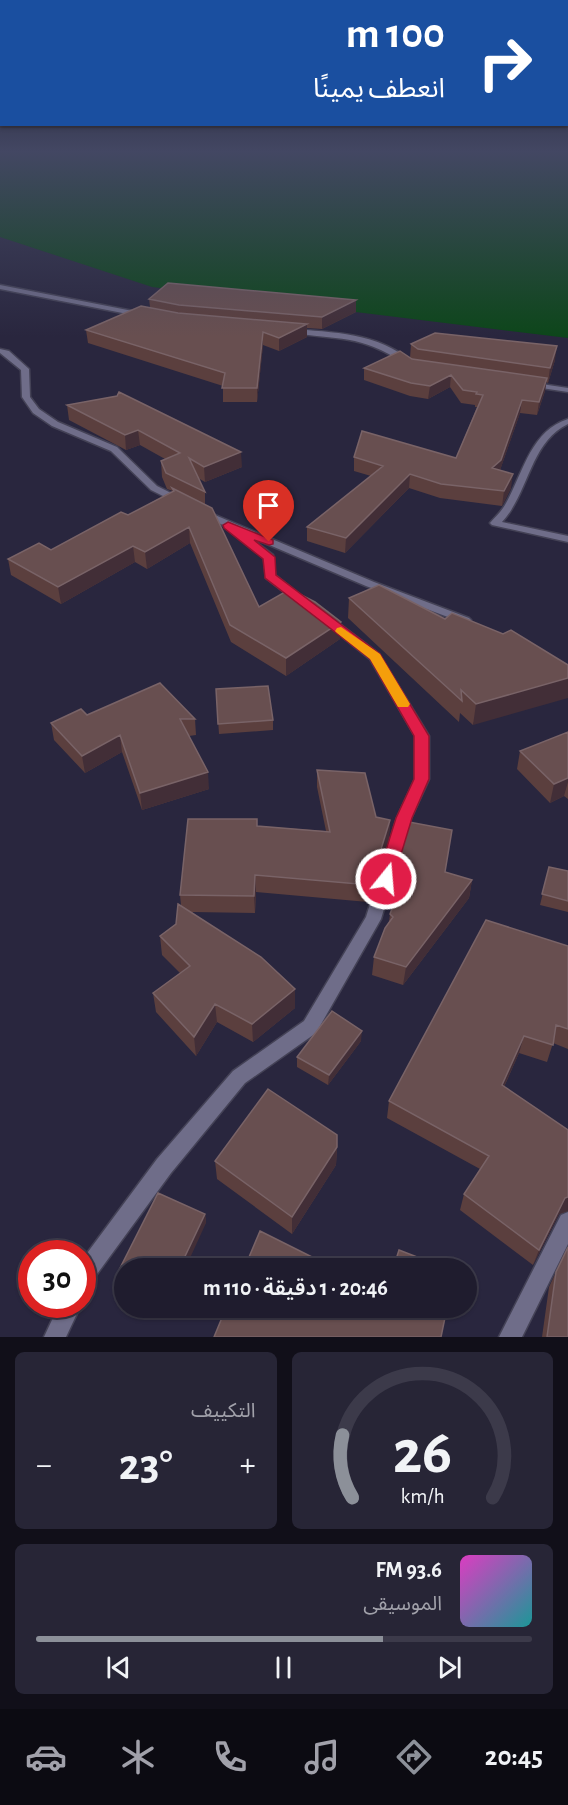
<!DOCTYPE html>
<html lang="ar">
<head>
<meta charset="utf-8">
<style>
	:root { --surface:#1f1c2e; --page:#272536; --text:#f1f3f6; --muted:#a1a1aa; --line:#3c3a4a; --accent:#8c9099 }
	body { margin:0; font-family:"Alegreya Sans","Noto Sans Arabic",sans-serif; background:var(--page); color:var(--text); direction:rtl; height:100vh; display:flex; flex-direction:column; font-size:22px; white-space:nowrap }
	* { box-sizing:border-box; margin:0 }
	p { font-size:20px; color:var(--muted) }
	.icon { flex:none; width:33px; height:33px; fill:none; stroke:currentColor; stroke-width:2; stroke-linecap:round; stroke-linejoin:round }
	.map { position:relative; height:1337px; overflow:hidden; direction:ltr }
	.drawer { display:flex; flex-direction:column; gap:15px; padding:15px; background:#110f19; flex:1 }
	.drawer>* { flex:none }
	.top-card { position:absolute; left:0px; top:0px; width:568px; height:126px; box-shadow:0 2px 4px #0004,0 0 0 2px var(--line); direction:rtl; background:#1a4fa0; color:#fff; overflow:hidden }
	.speed { position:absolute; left:18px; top:1240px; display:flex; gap:12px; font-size:30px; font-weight:700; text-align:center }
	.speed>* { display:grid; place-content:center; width:78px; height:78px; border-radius:50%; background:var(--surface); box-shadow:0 2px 4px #0004,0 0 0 2px var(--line); line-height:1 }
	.speed .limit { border:9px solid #d22; background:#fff; color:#111 }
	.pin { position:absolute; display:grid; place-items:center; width:51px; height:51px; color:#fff; margin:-62px -26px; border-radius:50% 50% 50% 0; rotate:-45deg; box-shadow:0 0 6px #0007 }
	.pin .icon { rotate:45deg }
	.me { position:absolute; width:66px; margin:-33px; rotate:17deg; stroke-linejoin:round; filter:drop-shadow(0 0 4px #0008) }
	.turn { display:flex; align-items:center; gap:21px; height:126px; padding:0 24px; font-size:27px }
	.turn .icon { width:78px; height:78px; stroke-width:2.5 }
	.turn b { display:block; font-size:42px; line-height:51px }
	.big { font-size:45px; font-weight:600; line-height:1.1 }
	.drawer .widget { flex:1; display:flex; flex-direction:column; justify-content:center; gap:9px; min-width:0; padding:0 21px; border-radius:9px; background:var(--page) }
	.drawer .dial { align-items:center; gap:0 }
	.dial svg { height:156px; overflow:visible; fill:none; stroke:var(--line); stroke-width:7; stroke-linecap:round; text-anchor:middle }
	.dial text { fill:var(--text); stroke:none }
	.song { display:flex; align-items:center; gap:18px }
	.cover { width:72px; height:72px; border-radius:9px; background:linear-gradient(135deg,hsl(310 70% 55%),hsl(180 70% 35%)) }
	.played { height:6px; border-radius:3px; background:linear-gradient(90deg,var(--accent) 70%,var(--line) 70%) }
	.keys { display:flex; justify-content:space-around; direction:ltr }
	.heat { display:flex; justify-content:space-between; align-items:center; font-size:33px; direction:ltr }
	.drawer .tiles { flex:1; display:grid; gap:15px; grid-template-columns:1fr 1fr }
	.widget:last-child { grid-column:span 2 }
	.trip { position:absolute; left:114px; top:1258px; width:363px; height:60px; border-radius:30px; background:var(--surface); box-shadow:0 2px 4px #0004,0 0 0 2px var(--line); font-weight:600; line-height:60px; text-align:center; direction:rtl }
	.menu { display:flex; height:96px; justify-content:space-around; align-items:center; background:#0c0b12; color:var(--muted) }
	.menu .icon { width:42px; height:42px }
	.menu .selected { color:var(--accent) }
	.menu b { font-size:27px; color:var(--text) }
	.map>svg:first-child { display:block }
	.green { fill:#0d461a }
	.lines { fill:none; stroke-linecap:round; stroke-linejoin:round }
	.street-casing { stroke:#444256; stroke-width:3 }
	.street { fill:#6f6d89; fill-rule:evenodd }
	.wall { fill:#5b3f3e }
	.shaded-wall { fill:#422e37 }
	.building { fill:#684f50; stroke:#796367; stroke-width:1.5 }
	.route { fill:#e11d48; stroke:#92132f; stroke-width:1.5 }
	.slow { fill:#f59e0b }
</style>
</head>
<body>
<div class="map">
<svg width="568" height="1337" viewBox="0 0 568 1337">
	<rect width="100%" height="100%" fill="#29263e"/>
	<path class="green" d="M0,150H568V338L152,287L0,237Z"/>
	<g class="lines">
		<defs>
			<path id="street" d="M0,285L143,313L146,315L143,317L0,289Z
				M291,329C332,332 379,333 412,362L405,364C359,333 339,341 289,332V330Z
				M0,349L9,351L29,369L30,397L39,409L58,422L117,447L157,486L183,499V503H177L151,490L111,451L52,426L33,413L22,397L21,370L0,353Z
				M528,382L568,388V392L528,386Z
				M568,419V424C530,442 529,493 502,522L568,536V542L492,525L490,523C495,517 501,512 505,505C523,474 530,431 568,419Z
				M203,510L374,582L469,618L471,620L469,622H461L366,586L248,536L273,555L275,575L306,600L305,602H297L266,578L264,558L223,525L200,515L198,513Z
				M329,618L333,619L379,654L429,736V779L411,818L381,919L316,1033L245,1083L171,1173L89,1285L82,1288V1260L157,1159L233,1071L304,1021L366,917L397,818L415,779V736L370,659L325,623L323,621Z
				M568,1212V1244L522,1337H499L561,1215Z
				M59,1305H81L66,1337H44Z"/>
		</defs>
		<use href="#street" class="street-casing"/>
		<use href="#street" class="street"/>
	</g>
	<path class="wall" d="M149,299L356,300V312L322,329L307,328V337L279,351L263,345L257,402H223V386L88,343L86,330L150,307Z
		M411,344L555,360L548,383L546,382L545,391L537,415L520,413L500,470L511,488L502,506L440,498L409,488L345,553L307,541V527L371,476L354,471V457L456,458L477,407H475V405L461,403L450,387L428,399L410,396L364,380V368L410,358Z
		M117,396L242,467L205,482L198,478L205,492V505L259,607L340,639L286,676L231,642L190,543L147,569L135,562L61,604L11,575L8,559L51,550L128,515L173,491L167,489L162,477L161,461L165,459L140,445L126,450L69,420L67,405Z
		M349,598L445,619L503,634L473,725L460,713L459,722L348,618Z
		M216,689L273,720V730L219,734Z
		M195,719L196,735L189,736L209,789L142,810L122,752L85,773L54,740L51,723Z
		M568,732V799L564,796L550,803L517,769L520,751Z
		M317,770L376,817L390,820L389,837L368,902L256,892L255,913L192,912L295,989V1008L253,1042L217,1022L196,1056L156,1012L153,993L180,973L162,955L160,936L176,924L181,905L180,895L258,826L326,831L317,787Z
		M549,867L568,871V912L540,905Z
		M445,872L472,880L469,898L403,985L372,975L374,957L389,922L390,914L393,905L388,904L390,886Z
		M568,946V1049L553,1043L547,1062L519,1053L504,1087L568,1130V1211L559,1214L533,1265L460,1210L464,1194L480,1169L387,1118L389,1101Z
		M361,1041L328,1085L297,1067V1057Z
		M337,1147L336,1165L292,1234L217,1179L215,1161Z
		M205,1214L206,1223L124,1269V1285L120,1283L117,1274Z
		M556,1272L568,1337H542L549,1287Z"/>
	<path class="shaded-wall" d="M356,300V312L322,329V317Z
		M307,324V337L279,351V338Z
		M263,332V345L257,402V388Z
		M557,346L555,360L548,383L550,368Z
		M451,375L450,387L428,399L430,386Z
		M547,378L545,391L537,415L539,402Z
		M522,400L520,413L499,473L492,468Z
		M138,430L140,445L126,450L125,435Z
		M241,452L242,467L205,482L204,467Z
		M410,474L409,488L345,553L346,538Z
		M513,474L511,488L502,506L504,491Z
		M189,527L190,543L147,569L145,552Z
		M133,546L135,562L61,604L58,587Z
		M341,622L340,639L286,676V658Z
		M568,678V698L473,725L476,704Z
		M120,735L122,752L85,773L82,756Z
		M208,772L209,789L142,810L140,793Z
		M568,778V782L564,796L550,803L554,784Z
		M390,820L389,837L368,902L370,885Z
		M255,875L256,892L255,913L254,896Z
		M472,880L469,898L403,985L406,967Z
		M295,989V1008L253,1042L252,1024Z
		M215,1004L217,1022L196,1056L194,1037Z
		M362,1031L361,1041L328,1085L329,1075Z
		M524,1036L519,1053L497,1102L502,1085Z
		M337,1147L336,1165L292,1234V1217Z
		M568,1197V1211L559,1214L533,1265L539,1250L565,1198Z
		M205,1214L206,1223L185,1269H179Z"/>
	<path class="building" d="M168,283L356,300L322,317L179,305L149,299Z
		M141,306L178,313L307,324L279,338L263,332L257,388H222L225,373L86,330Z
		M435,333L557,346L550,368L418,349L411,344Z
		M400,351L412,359L547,378L539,402L522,400L501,460L492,468L513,474L504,491L441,484L410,474L346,538L307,527L383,466L354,457L362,431L456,458L483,395L476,394L477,392L463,390L451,375L430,386L411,383L364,368Z
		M119,392L241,452L204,467L189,458L205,492L166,473L161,461L180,453L138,430L125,435L67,405L117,396Z
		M172,488L212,508L259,607L290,589L315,602L341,622L286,658L230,625L189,527L145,552L133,546L58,587L8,559L39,543L51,550L121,512L128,515L174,491Z
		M379,585L445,619L452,613L503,634L511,630L568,665V678L476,704L461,690L462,701L349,598Z
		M160,683L195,719H180L208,772L140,793L120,735L82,756L51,723L81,709L87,715Z
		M268,686L273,720L218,724L216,689Z
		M568,732V778L554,784L520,751Z
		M317,770L365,773L376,817L390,820L370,885L255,875L254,896L180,895L188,819H257V826L330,832Z
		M409,822L452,830L445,872L472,880L406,967L374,957L385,928L393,917L390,914L400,887L390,886Z
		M549,867L568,871V901L542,894Z
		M178,904L261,957L295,989L252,1024L215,1004L194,1037L153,993L190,966L160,936L176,924Z
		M486,920L568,946V1029L556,1025L553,1045L524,1036L502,1085L568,1130V1197L565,1198L539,1250L464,1194L489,1156L389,1101Z
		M332,1011L362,1031L329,1075L297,1057Z
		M268,1089L337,1135V1147L292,1217L215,1161Z
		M158,1193L205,1214L179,1269H124V1277L117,1274Z
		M260,1231L336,1269H244Z
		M568,1247V1337H547L556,1272Z
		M399,1250L448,1269H393Z
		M226,1308H447L441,1337H214Z"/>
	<linearGradient id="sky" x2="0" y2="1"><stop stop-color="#171522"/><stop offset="0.45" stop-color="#434763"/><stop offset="1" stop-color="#434763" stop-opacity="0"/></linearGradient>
	<rect width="568" height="337" fill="url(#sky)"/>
	<path class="route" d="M228,522L273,540V544L269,545L254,540L275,557L276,575L380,654L429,736V779L412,818L392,884L386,886L379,884L377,879L396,818L414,779V736L370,659L265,578L263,559L224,528L223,525Z"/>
	<path class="slow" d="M341,627L380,654L410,704L408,707H398L370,659L337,633L335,631L337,628Z"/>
</svg>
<div class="speed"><div class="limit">30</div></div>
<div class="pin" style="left:269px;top:542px;background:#d93025"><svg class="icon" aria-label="arrive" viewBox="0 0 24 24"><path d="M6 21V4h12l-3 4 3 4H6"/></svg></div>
<svg class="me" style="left:386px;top:879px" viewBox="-20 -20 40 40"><circle r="17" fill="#e11d48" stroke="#fff" stroke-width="3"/><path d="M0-11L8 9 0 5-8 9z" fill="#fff"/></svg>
<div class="trip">20:46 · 1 دقيقة · 110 m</div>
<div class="top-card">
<div class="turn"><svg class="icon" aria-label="right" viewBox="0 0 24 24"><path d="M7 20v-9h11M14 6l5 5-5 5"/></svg><div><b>100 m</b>انعطف يمينًا</div></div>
</div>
</div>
<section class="drawer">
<div class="tiles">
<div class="widget dial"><svg viewBox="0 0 100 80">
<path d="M14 69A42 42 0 1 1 86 69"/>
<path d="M14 69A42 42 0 0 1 9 37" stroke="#8c9099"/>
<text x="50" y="56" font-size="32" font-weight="700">26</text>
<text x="50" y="72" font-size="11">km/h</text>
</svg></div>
<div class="widget"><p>التكييف</p>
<div class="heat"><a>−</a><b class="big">23°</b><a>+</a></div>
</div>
<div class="widget">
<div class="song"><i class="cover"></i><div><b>93.6 FM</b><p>الموسيقى</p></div></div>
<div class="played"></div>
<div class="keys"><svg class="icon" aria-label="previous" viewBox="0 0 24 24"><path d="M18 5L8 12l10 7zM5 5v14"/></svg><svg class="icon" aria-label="pause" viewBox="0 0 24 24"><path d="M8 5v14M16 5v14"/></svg><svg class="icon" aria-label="next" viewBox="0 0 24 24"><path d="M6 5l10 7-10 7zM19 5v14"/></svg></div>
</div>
</div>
</section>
<nav class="menu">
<b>20:45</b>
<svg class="icon selected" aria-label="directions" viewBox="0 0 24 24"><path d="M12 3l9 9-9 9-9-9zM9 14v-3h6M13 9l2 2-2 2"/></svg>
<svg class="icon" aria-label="music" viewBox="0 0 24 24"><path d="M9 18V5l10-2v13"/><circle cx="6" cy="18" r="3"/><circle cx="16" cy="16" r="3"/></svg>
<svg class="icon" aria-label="phone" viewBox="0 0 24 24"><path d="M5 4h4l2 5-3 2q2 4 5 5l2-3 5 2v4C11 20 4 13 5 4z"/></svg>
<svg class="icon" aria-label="climate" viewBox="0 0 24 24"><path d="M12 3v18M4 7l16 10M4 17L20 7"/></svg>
<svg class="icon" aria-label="car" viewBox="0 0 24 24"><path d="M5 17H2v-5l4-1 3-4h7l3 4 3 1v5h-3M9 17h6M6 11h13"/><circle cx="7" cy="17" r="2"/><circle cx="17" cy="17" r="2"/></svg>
</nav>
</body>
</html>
